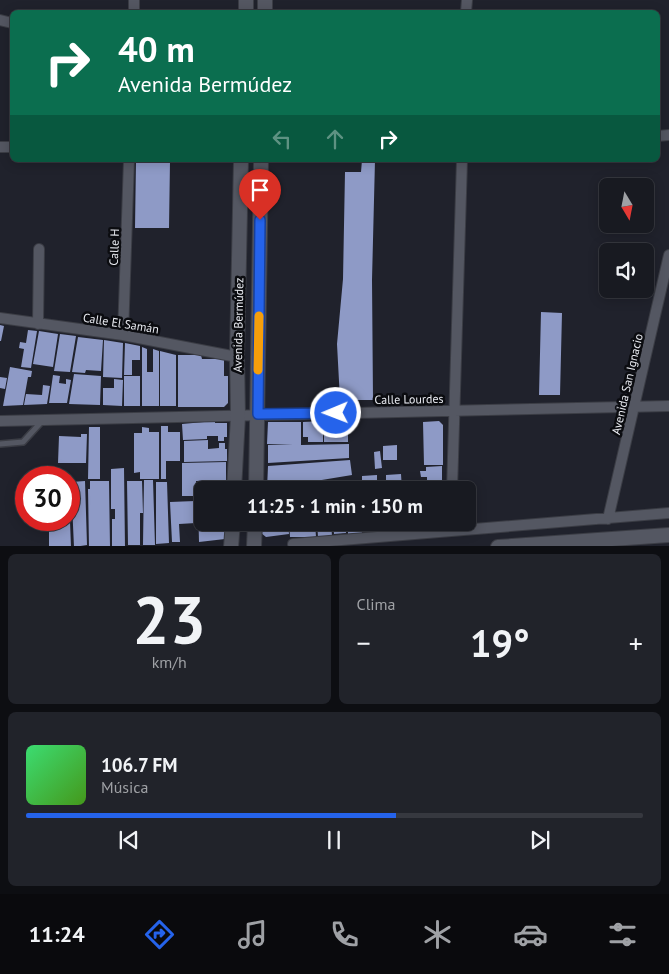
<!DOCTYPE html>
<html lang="es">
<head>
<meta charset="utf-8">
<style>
	:root { --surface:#181a21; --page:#21232a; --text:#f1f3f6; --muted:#9fa1a5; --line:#36383f; --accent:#2563eb }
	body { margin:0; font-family:"PT Sans",sans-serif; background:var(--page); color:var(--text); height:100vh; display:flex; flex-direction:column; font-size:19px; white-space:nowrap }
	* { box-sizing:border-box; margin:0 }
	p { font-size:16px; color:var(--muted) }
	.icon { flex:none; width:28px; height:28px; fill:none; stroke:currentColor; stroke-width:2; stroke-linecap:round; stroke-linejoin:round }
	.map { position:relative; height:546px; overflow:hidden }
	.side { display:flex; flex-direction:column; gap:8px; padding:8px; background:#0d0e12; flex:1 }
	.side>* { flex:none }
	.hud { position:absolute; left:10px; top:10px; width:650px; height:152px; border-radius:8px; box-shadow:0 2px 12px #0003,0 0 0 1px var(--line); background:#0b6e4f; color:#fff; overflow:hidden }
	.needle { width:32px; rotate:170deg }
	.fabs { position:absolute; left:599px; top:178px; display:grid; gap:10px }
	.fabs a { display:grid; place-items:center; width:55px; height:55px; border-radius:8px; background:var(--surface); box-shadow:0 2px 12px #0003,0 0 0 1px var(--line); font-size:25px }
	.speed { position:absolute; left:15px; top:466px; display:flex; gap:10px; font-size:25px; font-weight:700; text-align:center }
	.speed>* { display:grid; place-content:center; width:65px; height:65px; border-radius:50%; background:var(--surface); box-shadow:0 2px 12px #0003,0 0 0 1px var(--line); line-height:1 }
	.speed .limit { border:8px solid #d22; background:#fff; color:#111 }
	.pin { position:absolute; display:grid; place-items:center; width:42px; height:42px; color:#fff; margin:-51px -21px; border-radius:50% 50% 50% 0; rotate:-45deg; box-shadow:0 0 5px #0007 }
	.pin .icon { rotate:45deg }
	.me { position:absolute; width:55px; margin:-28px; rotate:269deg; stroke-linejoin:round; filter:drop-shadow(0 0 4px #0008) }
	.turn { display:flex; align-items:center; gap:18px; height:105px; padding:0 25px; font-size:22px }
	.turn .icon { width:65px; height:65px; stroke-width:2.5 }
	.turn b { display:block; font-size:35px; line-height:42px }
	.lanes { display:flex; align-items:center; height:48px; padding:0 25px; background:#0003; justify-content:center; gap:25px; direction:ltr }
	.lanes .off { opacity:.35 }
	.big { font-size:38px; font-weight:800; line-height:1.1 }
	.side .tile { flex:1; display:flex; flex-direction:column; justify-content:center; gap:8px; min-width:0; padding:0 18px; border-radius:8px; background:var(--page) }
	.side .dial { align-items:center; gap:0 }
	.dial b { font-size:65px; line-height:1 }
	.song { display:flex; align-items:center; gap:15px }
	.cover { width:60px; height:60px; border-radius:8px; background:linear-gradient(135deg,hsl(140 70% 55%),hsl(100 70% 35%)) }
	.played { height:5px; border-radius:2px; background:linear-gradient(90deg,var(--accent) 60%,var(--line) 60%) }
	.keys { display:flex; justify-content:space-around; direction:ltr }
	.heat { display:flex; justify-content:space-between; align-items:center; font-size:28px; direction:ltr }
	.side .tiles { flex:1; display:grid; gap:8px; grid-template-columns:1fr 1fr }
	.tile:last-child { grid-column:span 2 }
	.trip { position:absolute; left:194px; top:481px; width:282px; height:50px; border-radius:8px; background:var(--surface); box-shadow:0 2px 12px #0003,0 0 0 1px var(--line); font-weight:800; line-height:50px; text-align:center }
	.tabs { display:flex; height:80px; justify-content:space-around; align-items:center; background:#0a0a0d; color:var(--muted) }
	.tabs .icon { width:35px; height:35px }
	.tabs .current { color:var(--accent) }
	.tabs b { font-size:22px; color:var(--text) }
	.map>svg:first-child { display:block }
	.building { fill:#8e9ac6 }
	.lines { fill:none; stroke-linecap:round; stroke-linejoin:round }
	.lane-casing { stroke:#3b3d45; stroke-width:8 }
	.street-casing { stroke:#3b3d45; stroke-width:12 }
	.secondary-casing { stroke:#3b3d45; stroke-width:16 }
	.lane { stroke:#545762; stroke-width:5 }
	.street { stroke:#545762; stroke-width:10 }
	.secondary { stroke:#545762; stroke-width:14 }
	.route-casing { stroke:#184099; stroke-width:12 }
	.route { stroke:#2563eb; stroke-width:9 }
	.slow { stroke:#f59e0b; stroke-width:9 }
	.labels { text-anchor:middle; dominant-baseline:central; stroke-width:5; stroke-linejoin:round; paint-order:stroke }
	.street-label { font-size:12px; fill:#eaecf2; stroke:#0b0c10 }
</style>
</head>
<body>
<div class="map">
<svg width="669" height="547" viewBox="0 0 669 547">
	<rect width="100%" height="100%" fill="#20222c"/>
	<path class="building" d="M136,160L170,161L169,228H135Z
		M362,160H375L372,280L373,400H340L337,344L343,279L345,172H361Z
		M541,312L562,313L560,395H539Z
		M0,325L4,326L1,341H0Z
		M28,330L37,331L31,368L21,367L24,349L19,348L20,342L26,343Z
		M39,331L58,334L53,367L33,364Z
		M60,334L76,336L70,372L54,371Z
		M78,337L103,340L101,371L86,370L85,373L72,372Z
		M104,340L123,343L122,378L103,377Z
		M125,343L140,346V360H132V375H124Z
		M142,347L147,349V372H153V349L159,351V406H142Z
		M160,351L176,355V406H160Z
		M178,355H201L202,359H224V376H228V403L224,407H178Z
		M10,367L32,371L31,377H28L23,405L3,406Z
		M74,374L101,376L100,405L69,404Z
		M53,375L60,376L59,383L66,384V379L71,380L67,403H49Z
		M124,376H140V406H124Z
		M0,377L7,378L5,389L0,388Z
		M114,379L123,380L122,406L103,405V388H114Z
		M43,385L50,386L47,404L24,405L26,394L42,395Z
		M215,421V423H227V437H224V441H218V436H207V439L183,440L182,424Z
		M323,421V442H308V437H303V422Z
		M324,421H348V442H324Z
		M439,421L443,425V465H424L423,422Z
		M268,422H301V445L349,444V458L268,463V445H293L267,444Z
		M161,426H168V432H180V461H166V479H161Z
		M89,427H100V479H88Z
		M142,427L149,428V432H159V479H140V472L134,473V433H142Z
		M81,434H87L86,463H58L59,436L81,437Z
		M208,440V449L219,448V443H225V449H227V461L184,462V441Z
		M397,445V460H383V446Z
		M380,451L382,468L375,469L374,452Z
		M350,460L352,475L267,489L268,466Z
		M226,462V480L196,481V496H182V463Z
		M442,466V488H427V477H421L420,471H426V467Z
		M124,468L125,547H112V519H115V509H111V469Z
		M401,474L402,490H379V481H386V475Z
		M377,475V490H362V476Z
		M144,480H153L155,545H143Z
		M342,480L343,490H330L329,481Z
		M85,481L87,545L74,547L71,482Z
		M90,481H109L110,547H89L88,489H90Z
		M127,481H142L143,513H140V545H128Z
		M156,482H167L169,543L156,544Z
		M328,482V490H314L313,483Z
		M313,485V490H304V486Z
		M287,487H295V490H287Z
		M403,487H415V490H403Z
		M69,495L71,547H49V520H69Z
		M195,501L196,523L179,524L180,542H172L170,502Z
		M198,503H202V522H226L225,539L199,542Z
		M261,522H288L289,534L266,537L261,533Z
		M289,522H302V525L315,522L316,537H290Z
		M317,522H331L332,536L318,537Z
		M333,522H345L346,533L334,534Z
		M348,522H361L362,533L348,534Z
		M363,522H379V531L364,532Z
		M380,522H396V531H381Z
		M403,522H416V526H403Z
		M417,522H426V526H417Z"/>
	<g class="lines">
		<defs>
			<path id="lane" d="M0,444L23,442L43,420"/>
			<path id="street" d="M134,12V0
				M466,12L467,0
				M0,20L12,23
				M658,136L669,135
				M0,147H12
				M0,318L123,335L237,357
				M38,324L39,249
				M123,335L129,160
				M0,421L669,406
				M452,490L462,160
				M608,519L669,255
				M293,544L669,513"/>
			<path id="secondary" d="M246,12V0
				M265,12V0
				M234,490L238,416L237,357L241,160
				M256,490L261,160
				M231,547L233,522
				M254,547L255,522
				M498,547L669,535"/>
		</defs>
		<use href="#lane" class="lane-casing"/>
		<use href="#street" class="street-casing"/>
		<use href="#secondary" class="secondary-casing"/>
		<use href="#lane" class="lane"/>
		<use href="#street" class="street"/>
		<use href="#secondary" class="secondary"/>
	</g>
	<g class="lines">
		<defs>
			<path id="route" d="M260,220L258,414L336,413"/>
		</defs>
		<use href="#route" class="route-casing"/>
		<use href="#route" class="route"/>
		<path class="slow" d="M258,370L259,316"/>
	</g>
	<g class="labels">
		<g class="street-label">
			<text transform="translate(114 247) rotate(-88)">Calle H</text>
			<text transform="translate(121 323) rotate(9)">Calle El Samán</text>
			<text transform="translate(238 325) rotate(-89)">Avenida Bermúdez</text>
			<text transform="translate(627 384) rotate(-77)">Avenida San Ignacio</text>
			<text transform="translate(409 399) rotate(-1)">Calle Lourdes</text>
		</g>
	</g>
</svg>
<div class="fabs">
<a><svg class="needle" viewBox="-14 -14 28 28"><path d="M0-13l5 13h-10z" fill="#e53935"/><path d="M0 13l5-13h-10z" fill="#9fa1a5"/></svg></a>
<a><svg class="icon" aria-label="sound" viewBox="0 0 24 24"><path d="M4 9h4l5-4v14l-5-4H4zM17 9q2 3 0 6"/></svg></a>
</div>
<div class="speed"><div class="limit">30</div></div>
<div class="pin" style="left:260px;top:220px;background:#d93025"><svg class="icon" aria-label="arrive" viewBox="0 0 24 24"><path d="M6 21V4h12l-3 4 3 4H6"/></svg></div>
<svg class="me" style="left:336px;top:413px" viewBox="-20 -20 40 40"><circle r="17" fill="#2563eb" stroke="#fff" stroke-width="3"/><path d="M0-11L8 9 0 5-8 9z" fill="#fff"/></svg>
<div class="trip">11:25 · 1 min · 150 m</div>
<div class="hud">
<div class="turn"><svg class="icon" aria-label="right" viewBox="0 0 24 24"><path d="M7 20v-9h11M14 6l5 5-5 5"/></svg><div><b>40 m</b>Avenida Bermúdez</div></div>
<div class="lanes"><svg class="icon off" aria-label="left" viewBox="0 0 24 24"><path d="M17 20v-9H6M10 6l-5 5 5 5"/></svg><svg class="icon off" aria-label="ahead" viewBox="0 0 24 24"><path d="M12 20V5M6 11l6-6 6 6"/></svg><svg class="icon" aria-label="right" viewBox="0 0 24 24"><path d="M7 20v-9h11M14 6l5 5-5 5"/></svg></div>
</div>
</div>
<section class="side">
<div class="tiles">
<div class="tile dial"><b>23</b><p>km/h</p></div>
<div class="tile"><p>Clima</p>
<div class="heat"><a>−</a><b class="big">19°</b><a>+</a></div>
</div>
<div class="tile">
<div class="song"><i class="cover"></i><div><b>106.7 FM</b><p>Música</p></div></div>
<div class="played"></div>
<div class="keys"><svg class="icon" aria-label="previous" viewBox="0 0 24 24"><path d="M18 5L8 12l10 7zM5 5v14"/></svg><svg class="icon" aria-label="pause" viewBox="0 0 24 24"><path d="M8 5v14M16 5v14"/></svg><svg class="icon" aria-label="next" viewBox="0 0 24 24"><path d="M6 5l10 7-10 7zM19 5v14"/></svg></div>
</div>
</div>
</section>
<nav class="tabs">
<b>11:24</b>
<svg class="icon current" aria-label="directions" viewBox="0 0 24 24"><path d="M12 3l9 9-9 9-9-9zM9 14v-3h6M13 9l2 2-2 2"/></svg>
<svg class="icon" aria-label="music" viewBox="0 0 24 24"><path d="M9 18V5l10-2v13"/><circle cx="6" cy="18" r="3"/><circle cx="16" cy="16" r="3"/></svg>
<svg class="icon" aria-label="phone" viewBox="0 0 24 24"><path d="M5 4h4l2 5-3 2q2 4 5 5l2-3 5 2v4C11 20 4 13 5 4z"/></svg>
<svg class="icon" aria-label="climate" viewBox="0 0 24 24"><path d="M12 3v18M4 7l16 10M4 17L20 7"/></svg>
<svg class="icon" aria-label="car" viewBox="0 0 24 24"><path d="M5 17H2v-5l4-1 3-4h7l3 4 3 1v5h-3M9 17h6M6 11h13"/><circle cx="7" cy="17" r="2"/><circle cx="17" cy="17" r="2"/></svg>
<svg class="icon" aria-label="filters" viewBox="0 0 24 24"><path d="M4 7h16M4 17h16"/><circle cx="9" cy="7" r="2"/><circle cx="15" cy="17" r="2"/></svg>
</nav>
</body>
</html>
